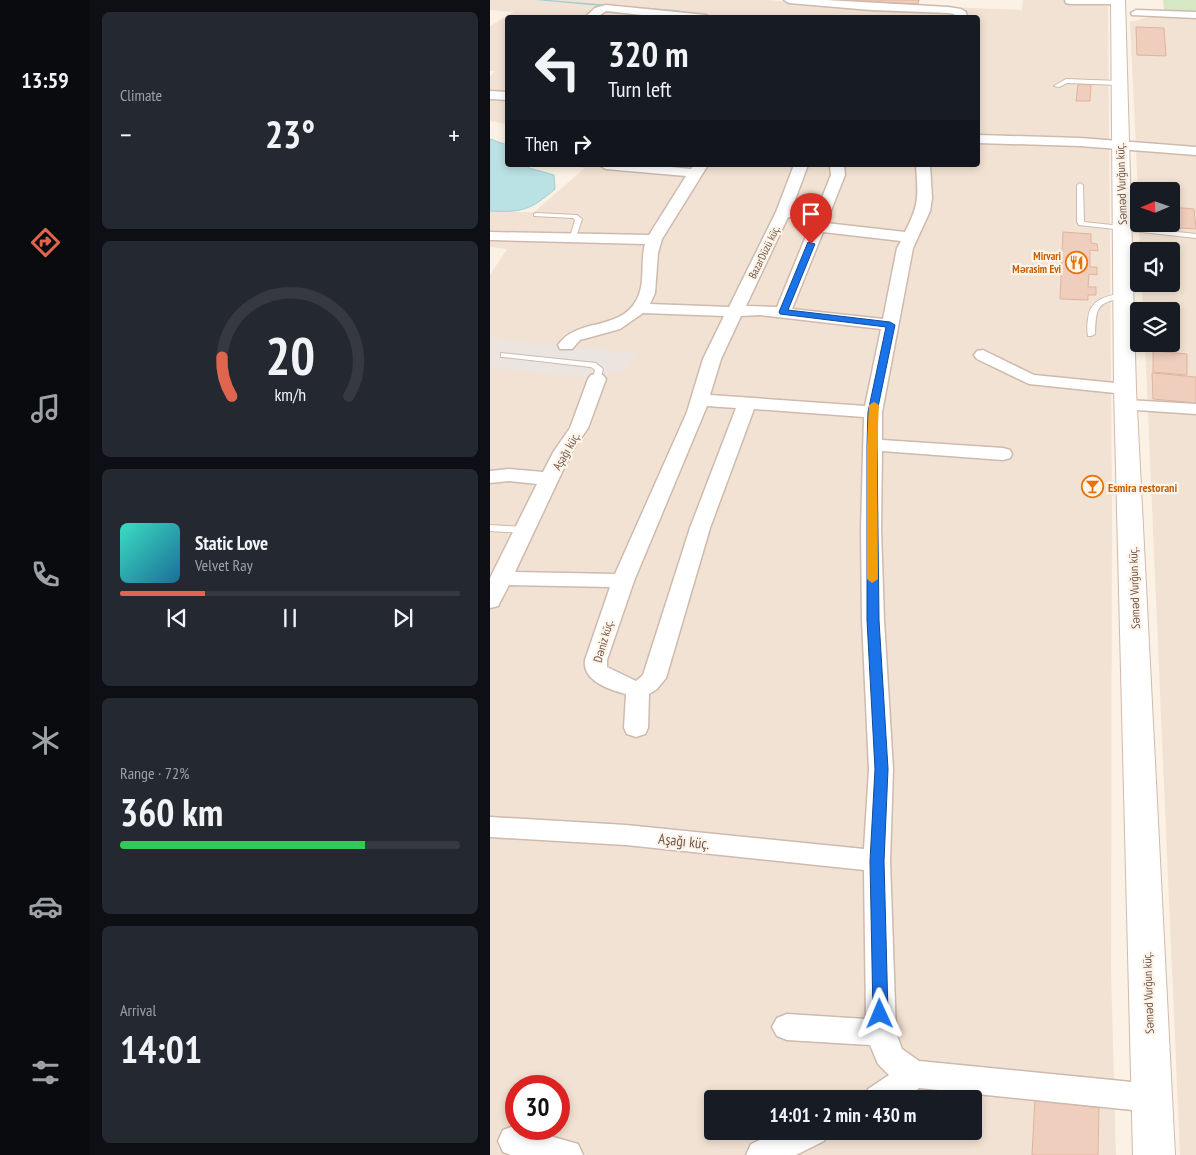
<!DOCTYPE html>
<html lang="en">
<head>
<meta charset="utf-8">
<style>
	:root { --surface:#171b24; --page:#242831; --text:#f1f3f6; --muted:#9ea1a6; --line:#363941; --accent:#e0654f }
	body { margin:0; font-family:"PT Sans Narrow",sans-serif; background:var(--page); color:var(--text); height:100vh; display:flex; flex-direction:column; font-size:19px; white-space:nowrap }
	* { box-sizing:border-box; margin:0 }
	p { font-size:16px; color:var(--muted) }
	.icon { flex:none; width:28px; height:28px; fill:none; stroke:currentColor; stroke-width:2; stroke-linecap:round; stroke-linejoin:round }
	.map { position:relative; flex:1; overflow:hidden }
	.sheet { display:flex; flex-direction:column; gap:12px; padding:12px; background:#0d0f14; width:400px }
	.sheet>* { flex:none }
	.guide { position:absolute; left:15px; top:15px; width:475px; height:152px; border-radius:5px; box-shadow:0 2px 8px #0003; background:#171b24; color:var(--text); overflow:hidden }
	.needle { width:32px; rotate:268deg }
	.controls { position:absolute; left:640px; top:182px; display:grid; gap:10px }
	.controls a { display:grid; place-items:center; width:50px; height:50px; border-radius:5px; background:var(--surface); box-shadow:0 2px 8px #0003; font-size:25px }
	.speed { position:absolute; left:15px; top:1075px; display:flex; gap:10px; font-size:25px; font-weight:700; text-align:center }
	.speed>* { display:grid; place-content:center; width:65px; height:65px; border-radius:50%; background:var(--surface); box-shadow:0 2px 8px #0003; line-height:1 }
	.speed .limit { border:8px solid #d22; background:#fff; color:#111 }
	.pin { position:absolute; display:grid; place-items:center; width:42px; height:42px; color:#fff; margin:-51px -21px; border-radius:50% 50% 50% 0; rotate:-45deg; box-shadow:0 0 5px #0007 }
	.pin .icon { rotate:45deg }
	.me { position:absolute; width:55px; margin:-28px; rotate:359deg; stroke-linejoin:round; filter:drop-shadow(0 0 4px #0008) }
	.turn { display:flex; align-items:center; gap:18px; height:105px; padding:0 20px; font-size:22px }
	.turn .icon { width:65px; height:65px; stroke-width:2.5 }
	.turn b { display:block; font-size:35px; line-height:42px }
	.then { display:flex; align-items:center; height:48px; padding:0 20px; background:#0003; gap:10px; font-size:19px }
	.big { font-size:38px; font-weight:800; line-height:1.1 }
	.sheet .tile { flex:1; display:flex; flex-direction:column; justify-content:center; gap:8px; min-width:0; padding:0 18px; border-radius:8px; background:var(--page) }
	.sheet .dial { align-items:center; gap:0 }
	.dial svg { height:130px; overflow:visible; fill:none; stroke:var(--line); stroke-width:7; stroke-linecap:round; text-anchor:middle }
	.dial text { fill:var(--text); stroke:none }
	.song { display:flex; align-items:center; gap:15px }
	.cover { width:60px; height:60px; border-radius:8px; background:linear-gradient(135deg,hsl(170 70% 55%),hsl(200 70% 35%)) }
	.played { height:5px; border-radius:2px; background:linear-gradient(90deg,var(--accent) 25%,var(--line) 25%) }
	.keys { display:flex; justify-content:space-around; direction:ltr }
	.heat { display:flex; justify-content:space-between; align-items:center; font-size:28px; direction:ltr }
	.charge { height:8px; border-radius:4px; background:linear-gradient(90deg,#34c759 72%,var(--line) 0) }
	.trip { position:absolute; left:214px; top:1090px; width:278px; height:50px; border-radius:5px; background:var(--surface); box-shadow:0 2px 8px #0003; font-weight:800; line-height:50px; text-align:center }
	main { display:flex; flex:1; min-height:0 }
	.tabs { display:flex; flex-direction:column; width:90px; justify-content:space-around; align-items:center; background:#090b0e; color:var(--muted) }
	.tabs .icon { width:35px; height:35px }
	.tabs .active { color:var(--accent) }
	.tabs b { font-size:22px; color:var(--text) }
	.map>svg:first-child { display:block }
	.residential { fill:#f2e2d3; fill-rule:evenodd }
	.industrial { fill:#ebe4df }
	.green { fill:#d5e8c3 }
	.water { fill:#bae1e4; stroke:#a0d0d5 }
	.lines { fill:none; stroke-linecap:round; stroke-linejoin:round }
	.stream { fill:#a0d0d5; fill-rule:evenodd }
	.building { fill:#efcebd; stroke:#e1b39e }
	.service-casing { stroke:#cebaae; stroke-width:2 }
	.minor-casing { stroke:#cebaae; stroke-width:3 }
	.secondary-casing { stroke:#d1baac; stroke-width:2 }
	.service { fill:#fff; fill-rule:evenodd }
	.minor { fill:#fff; fill-rule:evenodd }
	.secondary { fill:#fff; fill-rule:evenodd }
	.route { fill:#1a73e8; stroke:#114b97 }
	.slow { fill:#f59e0b }
	.labels { text-anchor:middle; dominant-baseline:central; stroke-width:4.5; stroke-linejoin:round; paint-order:stroke }
	.far-street-label { font-size:11px; fill:#73564b; stroke:#fef5ea }
	.far-food-label { font-size:11px; font-weight:bold; fill:#c56008; stroke:#fef5ea; text-anchor:end }
	.street-label { font-size:12px; fill:#73564b; stroke:#fef5ea }
	.food-label { font-size:12px; font-weight:bold; fill:#c56008; stroke:#fef5ea; text-anchor:start }
	.near-street-label { font-size:15px; fill:#73564b; stroke:#fef5ea }
</style>
</head>
<body>
<main>
<nav class="tabs">
<b>13:59</b>
<svg class="icon active" aria-label="directions" viewBox="0 0 24 24"><path d="M12 3l9 9-9 9-9-9zM9 14v-3h6M13 9l2 2-2 2"/></svg>
<svg class="icon" aria-label="music" viewBox="0 0 24 24"><path d="M9 18V5l10-2v13"/><circle cx="6" cy="18" r="3"/><circle cx="16" cy="16" r="3"/></svg>
<svg class="icon" aria-label="phone" viewBox="0 0 24 24"><path d="M5 4h4l2 5-3 2q2 4 5 5l2-3 5 2v4C11 20 4 13 5 4z"/></svg>
<svg class="icon" aria-label="climate" viewBox="0 0 24 24"><path d="M12 3v18M4 7l16 10M4 17L20 7"/></svg>
<svg class="icon" aria-label="car" viewBox="0 0 24 24"><path d="M5 17H2v-5l4-1 3-4h7l3 4 3 1v5h-3M9 17h6M6 11h13"/><circle cx="7" cy="17" r="2"/><circle cx="17" cy="17" r="2"/></svg>
<svg class="icon" aria-label="filters" viewBox="0 0 24 24"><path d="M4 7h16M4 17h16"/><circle cx="9" cy="7" r="2"/><circle cx="15" cy="17" r="2"/></svg>
</nav>
<section class="sheet">
<div class="tile"><p>Climate</p>
<div class="heat"><a>−</a><b class="big">23°</b><a>+</a></div>
</div>
<div class="tile dial"><svg viewBox="0 0 100 80">
<path d="M14 69A42 42 0 1 1 86 69"/>
<path d="M14 69A42 42 0 0 1 8 45" stroke="#e0654f"/>
<text x="50" y="56" font-size="32" font-weight="700">20</text>
<text x="50" y="72" font-size="11">km/h</text>
</svg></div>
<div class="tile">
<div class="song"><i class="cover"></i><div><b>Static Love</b><p>Velvet Ray</p></div></div>
<div class="played"></div>
<div class="keys"><svg class="icon" aria-label="previous" viewBox="0 0 24 24"><path d="M18 5L8 12l10 7zM5 5v14"/></svg><svg class="icon" aria-label="pause" viewBox="0 0 24 24"><path d="M8 5v14M16 5v14"/></svg><svg class="icon" aria-label="next" viewBox="0 0 24 24"><path d="M6 5l10 7-10 7zM19 5v14"/></svg></div>
</div>
<div class="tile"><p>Range · 72%</p><b class="big">360 km</b><div class="charge"></div></div>
<div class="tile"><p>Arrival</p><b class="big">14:01</b></div>
</section>
<div class="map">
<svg width="706" height="1155" viewBox="0 0 706 1155">
	<rect width="100%" height="100%" fill="#fbf1e4"/>
	<path class="residential" d="M0,0H279L370,8L380,4L532,10L533,0H618L622,503L621,972L626,1155H0V275L17,249L0,247V212H44L95,168L72,165H488V18H18L17,124L0,121V77L5,71H0V26L24,12L0,10ZM26,1086H69V1129H26ZM222,1099H482V1131H222Z
		M659,17L706,19V1155H690L655,344H681V311H653L652,284H681V251H650L649,224H681V191H649V212L640,22Z"/>
	<path class="industrial" d="M0,338L147,353L136,372L120,371L117,380L0,368Z"/>
	<path class="green" d="M673,0H706V12L674,11Z"/>
	<path class="water" d="M0,139L17,145L18,165H38L39,168L64,175L65,189C41,210 31,213 0,211Z"/>
	<g class="lines">
		<path class="stream" d="M45,0H59L122,5L124,6L122,7Z
			M147,7L186,10L231,18H221L186,12L146,9Z"/>
	</g>
	<path class="building" d="M356,0H429L428,4Z
		M646,27L674,28L676,56L647,55Z
		M588,84L601,85L600,101H586Z
		M681,207L704,209L706,229L657,226V224H681Z
		M573,232L601,234V243L607,244L608,251L600,250V267H607V275L599,274L598,287H606V295H598V300L570,299Z
		M663,351L697,354V375L663,372Z
		M662,373L706,377V403L663,399Z
		M545,1099L609,1108L608,1155H542Z"/>
	<g class="lines">
		<defs>
			<path id="service" d="M576,79L629,81L632,83L629,85L577,83L569,87L564,86Z
				M590,183L593,185L594,222L706,234V238L589,225L587,222V185Z
				M46,213L87,215L92,219L86,237L83,239L80,237L85,220L83,218L44,216V214Z
				M634,293L638,295L637,297C608,303 606,304 605,334L601,336H598C597,331 597,325 598,319C600,299 616,296 634,293Z
				M11,353L106,363L113,369L110,381H104L103,379L105,370L101,367L14,357H11Z
				M0,525L35,527L40,530L35,533L0,531Z"/>
			<path id="minor" d="M294,0H336L458,7L471,9L476,12L477,18H467L464,14L458,13L381,10L299,3Z
				M575,0H633V1L628,4H580L576,3Z
				M116,5L216,15L221,18H179L116,11L106,18H94L105,8Z
				M646,10L706,12V18L642,15L641,13Z
				M0,91L18,92V100L0,99Z
				M488,135L590,138L706,147V155L590,146L488,143Z
				M109,165H161L201,169L204,165H218L172,239L168,253L165,293L160,304L239,307L286,212L304,165H318L302,208L327,210L341,175L340,165H354L355,175L336,223L415,232C430,203 428,196 426,165H440L442,198L440,211L423,248L392,412V440L513,448L520,450L522,454L520,458L513,460L392,451L391,529L394,620L403,769L400,861L406,1033L412,1049L429,1061L662,1084L673,1088L678,1098L673,1108L662,1112L429,1088L415,1099H374L378,1089L399,1075L388,1064L380,1045L297,1040L287,1036L282,1027L287,1018L297,1014L376,1019L374,870L136,845L0,837V817L136,825L374,849L379,769L372,620L371,529L374,417L264,409L220,528L176,678L167,689L159,694L158,728L155,734L146,737L137,734L134,728L136,694C120,690 92,681 95,660L120,587L19,585L8,606L0,608V578L47,484L19,481L0,483V471L19,469L53,472L64,451L80,428L98,379L101,375L107,374L113,375L116,379L98,428L82,451L25,572L125,574L197,412L213,359L234,316L153,313L130,329L90,340L82,349H70L68,345C86,318 129,331 146,301C156,285 150,262 155,244L3,240H0V232L159,235L196,176L116,169ZM298,217L323,219L287,307L256,306ZM333,232L411,241L407,248L393,319L302,309ZM270,315L391,329L375,406L220,395L231,359L251,316ZM217,406L246,408L200,528L153,675L146,681L117,667V660L144,581Z
				M493,350L544,375L635,384L641,385L644,389L641,393L635,394L539,384L487,359L484,355L487,351Z
				M637,400L706,404V414L631,409L628,405L631,401Z
				M24,1126L26,1129H35L88,1144L93,1155H21L13,1152L8,1141L13,1130Z
				M289,1131H339L334,1141L306,1155H256L261,1144Z"/>
			<path id="secondary" d="M621,0H635L646,389L685,1155H643L624,389Z"/>
		</defs>
		<use href="#service" class="service-casing"/>
		<use href="#minor" class="minor-casing"/>
		<use href="#secondary" class="secondary-casing"/>
		<use href="#service" class="service"/>
		<use href="#minor" class="minor"/>
		<use href="#secondary" class="secondary"/>
	</g>
	<path class="route" d="M318,242L325,244L298,310L400,322L405,325L387,412V445L389,620L398,769L394,861L398,1014L396,1018L390,1020L385,1018L383,1014L380,861L385,769L377,620V445L378,412L396,327L290,314L289,312Z"/>
	<path class="slow" d="M384,402L389,405L387,445L388,579L382,583L377,579V445L379,405Z"/>
	<defs>
		<symbol id="restaurant-ring" viewBox="-11 -11 22 22"><circle r="9.5" fill="#fef5ea" stroke="#e8710a" stroke-width="1.5"/><path d="M-5-6h1v4h1v-4h1v4h1v-4h1v5L-1.5 .5V6h-2V.5L-5-1ZM5-6V6H3V1.5H1.5Q1.5-4 5-6Z" fill="#e8710a"/></symbol>
		<symbol id="bar-ring" viewBox="-11 -11 22 22"><circle r="9.5" fill="#fef5ea" stroke="#e8710a" stroke-width="1.5"/><path d="M-6-5H6L.8 .8V4.5H3.5V6h-7V4.5H-.8V.8Z" fill="#e8710a"/></symbol>
	</defs>
	<g fill-rule="evenodd">
		<use href="#restaurant-ring" x="574" y="250" width="25" height="25"/>
		<use href="#bar-ring" x="590" y="474" width="25" height="25"/>
	</g>
	<g class="labels">
		<g class="far-street-label">
			<text transform="translate(274 252) rotate(-64)">BazarDüzü küç.</text>
		</g>
		<g class="far-food-label">
			<text x="571" y="256">Mirvari<tspan x="571" dy="13">Mərasim Evi</tspan></text>
		</g>
		<g class="street-label">
			<text transform="translate(631 184) rotate(-92)">Səməd Vurğun küç.</text>
			<text transform="translate(76 451) rotate(-60)">Aşağı küç.</text>
			<text transform="translate(644 588) rotate(-92)">Səməd Vurğun küç.</text>
			<text transform="translate(113 641) rotate(-74)">Dəniz küç.</text>
			<text transform="translate(658 993) rotate(-92)">Səməd Vurğun küç.</text>
		</g>
		<g class="food-label">
			<text x="618" y="487">Esmira restorani</text>
		</g>
		<g class="near-street-label">
			<text transform="translate(194 841) rotate(6)">Aşağı küç.</text>
		</g>
	</g>
</svg>
<div class="controls">
<a><svg class="needle" viewBox="-14 -14 28 28"><path d="M0-13l5 13h-10z" fill="#e53935"/><path d="M0 13l5-13h-10z" fill="#9ea1a6"/></svg></a>
<a><svg class="icon" aria-label="sound" viewBox="0 0 24 24"><path d="M4 9h4l5-4v14l-5-4H4zM17 9q2 3 0 6"/></svg></a>
<a><svg class="icon" aria-label="layers" viewBox="0 0 24 24"><path d="M12 4l9 5-9 5-9-5zM3 14l9 5 9-5"/></svg></a>
</div>
<div class="speed"><div class="limit">30</div></div>
<div class="pin" style="left:321px;top:244px;background:#d93025"><svg class="icon" aria-label="arrive" viewBox="0 0 24 24"><path d="M6 21V4h12l-3 4 3 4H6"/></svg></div>
<svg class="me" style="left:390px;top:1014px" viewBox="-20 -20 40 40"><path d="M0-17L14 15 0 8-14 15z" fill="#1a73e8" stroke="#fff" stroke-width="4"/></svg>
<div class="trip">14:01 · 2 min · 430 m</div>
<div class="guide">
<div class="turn"><svg class="icon" aria-label="left" viewBox="0 0 24 24"><path d="M17 20v-9H6M10 6l-5 5 5 5"/></svg><div><b>320 m</b>Turn left</div></div>
<div class="then">Then<svg class="icon" aria-label="right" viewBox="0 0 24 24"><path d="M7 20v-9h11M14 6l5 5-5 5"/></svg></div>
</div>
</div>
</main>
</body>
</html>
